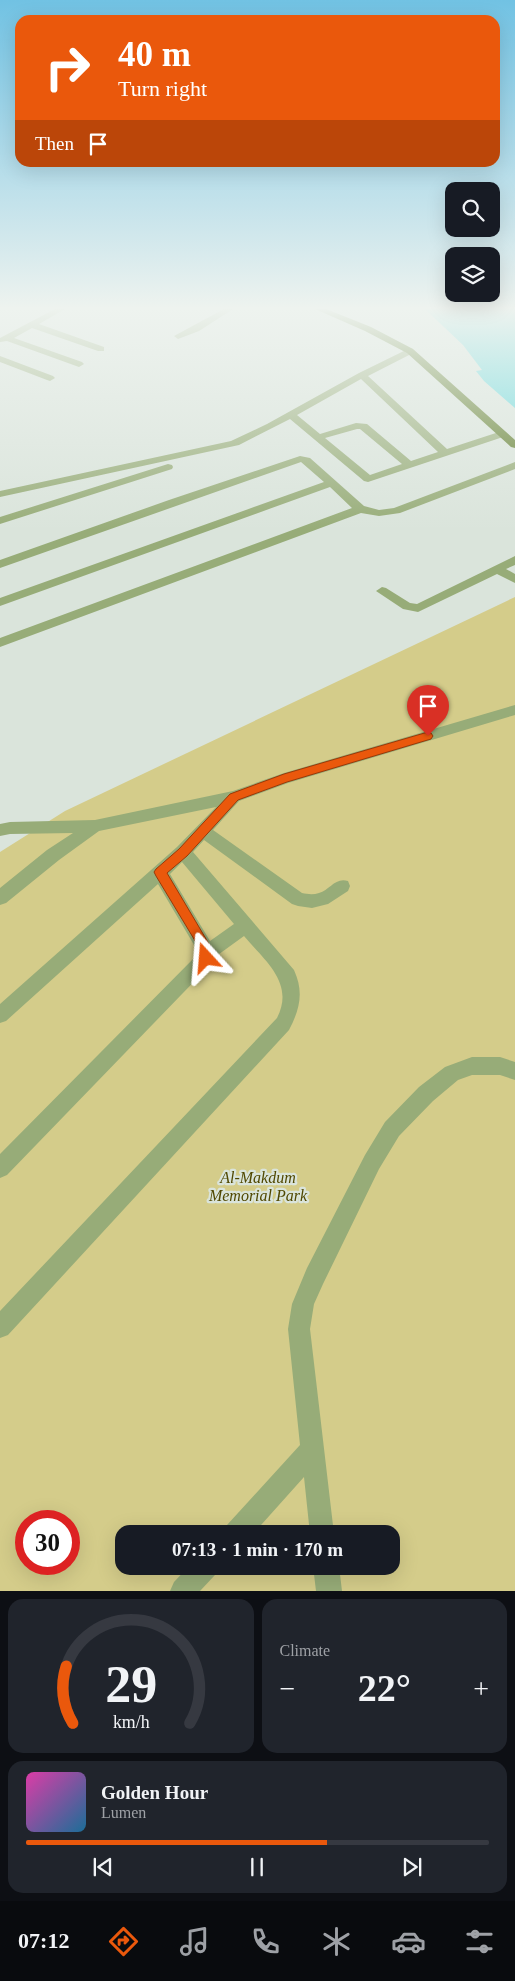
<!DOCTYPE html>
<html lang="en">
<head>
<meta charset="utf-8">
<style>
	:root { --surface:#171b24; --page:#20242c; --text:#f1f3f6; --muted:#9ea1a6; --line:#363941; --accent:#ea580c }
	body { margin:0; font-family:Georgia,serif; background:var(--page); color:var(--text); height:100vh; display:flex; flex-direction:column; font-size:19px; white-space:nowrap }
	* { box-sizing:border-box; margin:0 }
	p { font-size:16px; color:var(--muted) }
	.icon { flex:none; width:28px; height:28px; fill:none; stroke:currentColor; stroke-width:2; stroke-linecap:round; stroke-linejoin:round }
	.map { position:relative; height:1591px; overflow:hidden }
	.drawer { display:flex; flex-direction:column; gap:8px; padding:8px; background:#0d0f14; flex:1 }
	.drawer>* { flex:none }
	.banner { position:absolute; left:15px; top:15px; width:485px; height:152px; border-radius:15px; box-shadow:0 5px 20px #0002; background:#ea580c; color:#fff; overflow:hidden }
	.controls { position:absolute; left:445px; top:182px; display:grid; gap:10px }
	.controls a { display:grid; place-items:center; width:55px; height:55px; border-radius:10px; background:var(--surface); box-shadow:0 5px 20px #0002; font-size:25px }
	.speed { position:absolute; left:15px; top:1510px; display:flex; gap:10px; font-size:25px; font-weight:700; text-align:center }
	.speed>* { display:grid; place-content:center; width:65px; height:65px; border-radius:50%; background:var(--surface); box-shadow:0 5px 20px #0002; line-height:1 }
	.speed .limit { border:8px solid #d22; background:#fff; color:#111 }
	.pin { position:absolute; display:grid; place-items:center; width:42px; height:42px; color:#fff; margin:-51px -21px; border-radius:50% 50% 50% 0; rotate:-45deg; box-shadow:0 0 5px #0007 }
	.pin .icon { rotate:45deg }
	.me { position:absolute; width:55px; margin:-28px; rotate:341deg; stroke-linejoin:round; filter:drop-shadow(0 0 4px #0008) }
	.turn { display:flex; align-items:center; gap:18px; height:105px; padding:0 20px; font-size:22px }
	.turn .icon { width:65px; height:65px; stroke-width:2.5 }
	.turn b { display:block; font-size:35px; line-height:42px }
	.then { display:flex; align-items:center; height:48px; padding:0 20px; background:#0003; gap:10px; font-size:19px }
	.big { font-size:38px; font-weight:700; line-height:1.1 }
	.drawer .tile { flex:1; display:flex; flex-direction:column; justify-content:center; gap:8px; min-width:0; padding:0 18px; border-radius:15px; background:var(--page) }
	.drawer .dial { align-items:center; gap:0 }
	.dial svg { height:130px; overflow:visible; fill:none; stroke:var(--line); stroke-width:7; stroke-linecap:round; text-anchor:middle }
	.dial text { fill:var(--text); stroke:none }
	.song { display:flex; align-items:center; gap:15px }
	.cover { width:60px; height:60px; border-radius:8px; background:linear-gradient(135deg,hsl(320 70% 55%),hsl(200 70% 35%)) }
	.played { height:5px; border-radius:2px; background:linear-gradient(90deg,var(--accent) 65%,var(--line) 65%) }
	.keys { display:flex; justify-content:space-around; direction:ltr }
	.heat { display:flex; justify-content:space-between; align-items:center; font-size:28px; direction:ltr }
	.drawer .tiles { flex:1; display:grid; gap:8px; grid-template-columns:1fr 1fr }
	.tile:last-child { grid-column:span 2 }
	.trip { position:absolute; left:115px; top:1525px; width:285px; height:50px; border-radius:15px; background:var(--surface); box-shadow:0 5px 20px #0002; font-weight:700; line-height:50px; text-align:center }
	.tab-bar { display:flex; height:80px; justify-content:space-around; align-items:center; background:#090b0e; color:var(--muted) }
	.tab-bar .icon { width:35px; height:35px }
	.tab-bar .current { color:var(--accent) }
	.tab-bar b { font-size:22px; color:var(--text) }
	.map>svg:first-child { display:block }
	.green { fill:#d4cc8a; fill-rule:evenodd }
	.water { fill:#60d8dc }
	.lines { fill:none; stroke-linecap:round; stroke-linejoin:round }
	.minor { fill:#97ac78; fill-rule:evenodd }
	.major { fill:#5e7b29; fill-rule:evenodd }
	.route { fill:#ea580c; stroke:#983908 }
	.labels { text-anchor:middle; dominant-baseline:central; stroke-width:4.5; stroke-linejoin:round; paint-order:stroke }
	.near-park-label { font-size:16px; font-style:italic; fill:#504801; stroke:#dae4db }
</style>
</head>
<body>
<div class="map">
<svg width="515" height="1591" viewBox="0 0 515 1591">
	<rect width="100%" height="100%" fill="#dae4db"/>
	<path class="green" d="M515,597V1591H0V852L65,811ZM26,1521H69V1564H26ZM124,1534H391V1566H124Z"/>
	<path class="water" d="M425,309H515V408L484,381L476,371L482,370L463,345Z"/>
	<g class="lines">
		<path class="minor" d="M55,309H65L39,324L104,347V351H98L32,328L14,338L82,362L84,364L79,367L7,341L0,342V338Z
			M224,309H233L199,331L178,339L174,336Z
			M410,348L413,349V353L368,376L447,449L502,431L507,434L506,436L368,482L364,481L290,419L239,445L0,497V491L231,441L267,424L359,373ZM361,379L438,452L411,461L367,424L356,423L320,434L297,415ZM357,429H360L402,464L370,475L325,438Z
			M0,356L53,376L55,378L50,381L47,380L0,362Z
			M300,456L310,458L364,506L379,510L394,508L515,462V469L400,513L379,516L361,513L0,647V638L352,508L330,487L0,606V598L324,482L301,462L0,568V560L169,500Z
			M168,464L172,465L173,467L172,469L0,524V517Z
			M515,556V565L506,569L515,574V583L497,574L418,612L403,609L376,591L382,587L386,588L410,603L417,604Z
			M515,705V715L288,783L239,801L213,830L302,893C307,894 313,895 319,893C330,890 335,877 348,881L350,886L348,891L328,904L312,908L298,906L292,904L204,840L193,852L294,970C304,992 300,1009 289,1030L8,1335L0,1338V1311L277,1018C295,983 265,961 244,936L215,957L212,963L7,1175L0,1178V1154L197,955V950L158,884L6,1021L0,1023V1004L177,847L216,807L99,831L59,860L6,903L0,905V888L47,850L73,833L10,834L0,836V824L10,822L95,820L233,791L284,773ZM182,862L234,924L210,941L170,874Z
			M472,1057H500L515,1062V1080L500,1075H472L458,1080L433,1101L399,1136L379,1169L323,1284L314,1304L310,1329L334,1534H310L304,1477L253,1534H224L227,1525L300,1445L288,1329L292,1304L307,1268L365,1155L385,1122L419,1087L445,1067Z
			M189,1566H218L215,1575L200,1591H170L174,1582Z
			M313,1566H339L342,1591H316Z"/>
		<path class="major" d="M315,309H326L371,327L413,349L515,440V448L511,447L407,353L365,331Z"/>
	</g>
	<linearGradient id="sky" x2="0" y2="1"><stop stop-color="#71c2e3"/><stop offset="0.58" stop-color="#eef3ef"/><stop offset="1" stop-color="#eef3ef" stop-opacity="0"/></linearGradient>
	<rect width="515" height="531" fill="url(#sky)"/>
	<path class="route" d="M428,732L431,733L433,736L431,739L287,782L238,800L187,856L167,873L212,949L211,962L206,964L201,962L200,949L156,876L154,872L156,869L179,849L230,794L284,774Z"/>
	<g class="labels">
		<g class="near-park-label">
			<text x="258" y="1177">Al-Makdum<tspan x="258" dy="18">Memorial Park</tspan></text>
		</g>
	</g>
</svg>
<div class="controls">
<a><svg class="icon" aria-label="search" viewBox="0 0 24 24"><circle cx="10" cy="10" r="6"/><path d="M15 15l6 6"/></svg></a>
<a><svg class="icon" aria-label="layers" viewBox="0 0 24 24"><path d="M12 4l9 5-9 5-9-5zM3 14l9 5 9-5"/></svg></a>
</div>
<div class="speed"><div class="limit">30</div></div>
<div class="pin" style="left:428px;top:736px;background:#d93025"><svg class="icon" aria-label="arrive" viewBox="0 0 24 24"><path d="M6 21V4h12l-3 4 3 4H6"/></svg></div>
<svg class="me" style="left:206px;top:958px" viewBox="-20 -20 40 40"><path d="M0-17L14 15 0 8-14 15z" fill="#ea580c" stroke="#fff" stroke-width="4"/></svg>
<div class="trip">07:13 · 1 min · 170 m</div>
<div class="banner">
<div class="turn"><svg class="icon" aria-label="right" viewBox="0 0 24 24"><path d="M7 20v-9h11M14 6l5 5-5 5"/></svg><div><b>40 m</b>Turn right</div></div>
<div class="then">Then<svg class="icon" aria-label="arrive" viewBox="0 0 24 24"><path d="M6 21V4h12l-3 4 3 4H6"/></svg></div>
</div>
</div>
<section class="drawer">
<div class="tiles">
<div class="tile dial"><svg viewBox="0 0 100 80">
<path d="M14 69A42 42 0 1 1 86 69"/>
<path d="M14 69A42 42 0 0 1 10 34" stroke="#ea580c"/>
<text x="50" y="56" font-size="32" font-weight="700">29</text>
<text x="50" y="72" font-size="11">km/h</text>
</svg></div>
<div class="tile"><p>Climate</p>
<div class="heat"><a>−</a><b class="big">22°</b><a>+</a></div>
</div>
<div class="tile">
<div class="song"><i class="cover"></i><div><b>Golden Hour</b><p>Lumen</p></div></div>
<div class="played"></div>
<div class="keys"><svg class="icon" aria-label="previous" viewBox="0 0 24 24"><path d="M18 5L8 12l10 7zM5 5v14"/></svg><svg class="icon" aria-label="pause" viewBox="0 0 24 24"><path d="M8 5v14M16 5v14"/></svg><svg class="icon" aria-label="next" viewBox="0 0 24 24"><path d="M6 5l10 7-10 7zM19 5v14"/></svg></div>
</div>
</div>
</section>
<nav class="tab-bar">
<b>07:12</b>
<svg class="icon current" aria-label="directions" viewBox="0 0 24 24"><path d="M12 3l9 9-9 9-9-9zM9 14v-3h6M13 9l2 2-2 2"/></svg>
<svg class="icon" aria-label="music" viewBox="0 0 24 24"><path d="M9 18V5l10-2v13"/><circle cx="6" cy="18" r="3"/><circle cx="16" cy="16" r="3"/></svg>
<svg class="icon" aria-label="phone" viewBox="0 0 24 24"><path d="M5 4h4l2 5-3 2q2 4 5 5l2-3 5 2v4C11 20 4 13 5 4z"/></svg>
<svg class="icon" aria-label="climate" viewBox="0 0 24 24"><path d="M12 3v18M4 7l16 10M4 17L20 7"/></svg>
<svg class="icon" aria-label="car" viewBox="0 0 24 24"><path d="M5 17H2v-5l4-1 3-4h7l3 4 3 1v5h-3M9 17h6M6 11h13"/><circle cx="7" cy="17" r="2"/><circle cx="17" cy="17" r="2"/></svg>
<svg class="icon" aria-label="filters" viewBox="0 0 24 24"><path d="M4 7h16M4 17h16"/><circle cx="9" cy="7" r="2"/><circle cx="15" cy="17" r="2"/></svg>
</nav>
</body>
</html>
